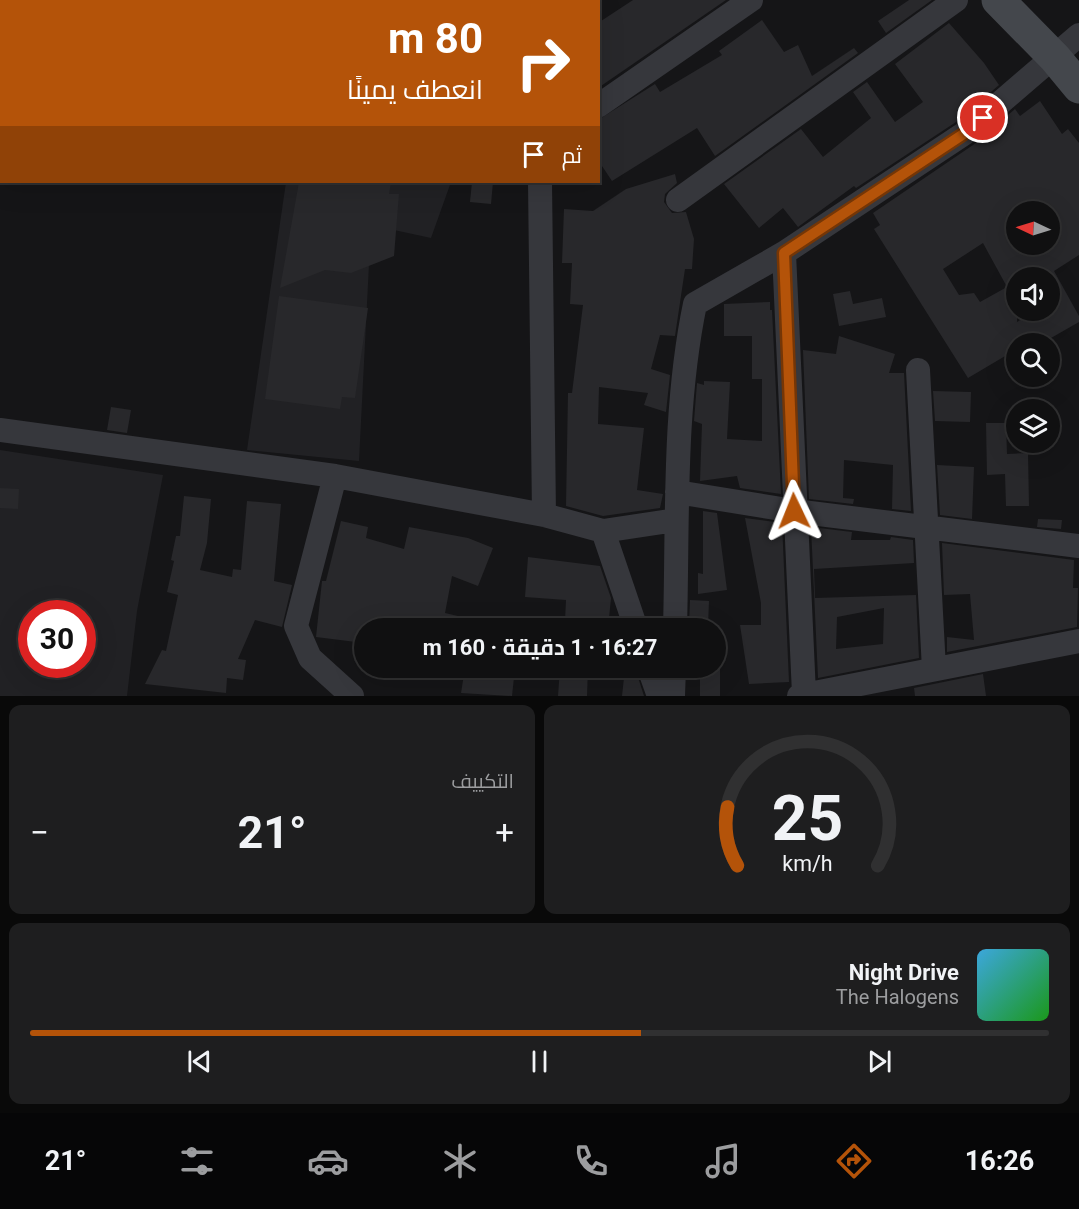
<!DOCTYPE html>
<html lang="ar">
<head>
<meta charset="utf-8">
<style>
	:root { --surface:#101011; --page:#1e1e1f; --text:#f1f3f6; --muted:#9c9d9f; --line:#303031; --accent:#b45309 }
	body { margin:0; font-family:Roboto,Cairo,sans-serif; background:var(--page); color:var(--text); direction:rtl; height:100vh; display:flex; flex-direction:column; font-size:22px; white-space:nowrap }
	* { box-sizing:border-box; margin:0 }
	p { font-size:20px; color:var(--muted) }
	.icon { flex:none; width:33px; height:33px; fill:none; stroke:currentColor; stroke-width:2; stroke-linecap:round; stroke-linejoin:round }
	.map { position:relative; height:696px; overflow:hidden; direction:ltr }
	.side { display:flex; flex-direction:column; gap:9px; padding:9px; background:#090909; flex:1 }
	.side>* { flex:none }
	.guide { position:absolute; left:0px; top:0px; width:600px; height:183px; box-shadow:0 6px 24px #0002,0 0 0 2px var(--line); direction:rtl; background:#b45309; color:#fff; overflow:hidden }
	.needle { width:39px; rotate:274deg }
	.tools { position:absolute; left:1006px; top:201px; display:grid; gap:12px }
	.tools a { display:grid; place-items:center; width:54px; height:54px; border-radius:50%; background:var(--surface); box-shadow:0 6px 24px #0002,0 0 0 2px var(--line); font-size:30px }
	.speed { position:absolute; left:18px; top:600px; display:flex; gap:12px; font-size:30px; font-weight:700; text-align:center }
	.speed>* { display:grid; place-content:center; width:78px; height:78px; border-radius:50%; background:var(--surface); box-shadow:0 6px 24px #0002,0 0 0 2px var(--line); line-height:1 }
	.speed .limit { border:9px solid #d22; background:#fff; color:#111 }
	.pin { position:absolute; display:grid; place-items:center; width:51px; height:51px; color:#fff; margin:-26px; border:3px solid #fff; border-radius:50%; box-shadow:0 2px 6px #0007 }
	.me { position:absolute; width:66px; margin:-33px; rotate:358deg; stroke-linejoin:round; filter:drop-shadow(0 0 4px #0008) }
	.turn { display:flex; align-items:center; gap:21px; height:126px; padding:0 18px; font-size:27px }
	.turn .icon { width:78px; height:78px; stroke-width:2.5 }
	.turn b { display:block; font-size:42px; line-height:51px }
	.then { display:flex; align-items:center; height:57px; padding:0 18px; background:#0003; gap:12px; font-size:22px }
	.big { font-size:45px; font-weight:700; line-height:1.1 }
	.side .card { flex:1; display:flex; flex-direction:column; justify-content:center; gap:9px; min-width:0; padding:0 21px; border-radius:12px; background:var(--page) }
	.side .dial { align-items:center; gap:0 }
	.dial svg { height:156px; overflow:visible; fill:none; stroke:var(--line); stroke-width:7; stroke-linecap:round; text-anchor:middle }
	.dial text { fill:var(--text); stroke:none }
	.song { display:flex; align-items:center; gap:18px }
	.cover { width:72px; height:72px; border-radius:9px; background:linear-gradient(135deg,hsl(200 70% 55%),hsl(120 70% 35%)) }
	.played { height:6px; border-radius:3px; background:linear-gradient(90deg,var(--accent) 60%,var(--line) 60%) }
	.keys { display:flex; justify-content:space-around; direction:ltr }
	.heat { display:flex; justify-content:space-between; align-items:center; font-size:33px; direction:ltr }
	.side .tiles { flex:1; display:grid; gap:9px; grid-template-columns:1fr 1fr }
	.card:last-child { grid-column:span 2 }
	.trip { position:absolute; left:354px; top:618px; width:372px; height:60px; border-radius:30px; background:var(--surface); box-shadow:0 6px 24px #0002,0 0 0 2px var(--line); font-weight:700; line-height:60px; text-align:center; direction:rtl }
	.dock { display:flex; height:96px; justify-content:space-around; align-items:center; background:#060607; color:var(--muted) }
	.dock .icon { width:42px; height:42px }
	.dock .current { color:var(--accent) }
	.dock b { font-size:27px; color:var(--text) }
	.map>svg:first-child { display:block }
	.built { fill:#212124; fill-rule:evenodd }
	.building { fill:#28282b; fill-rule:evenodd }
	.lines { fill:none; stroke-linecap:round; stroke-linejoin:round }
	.service { stroke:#36373c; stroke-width:12 }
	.minor { stroke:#36373c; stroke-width:24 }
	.secondary { stroke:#44474c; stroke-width:33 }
	.route-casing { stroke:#753606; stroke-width:15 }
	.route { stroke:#b45309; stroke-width:10 }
</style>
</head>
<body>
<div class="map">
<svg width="1079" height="696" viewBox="0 0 1079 696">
	<rect width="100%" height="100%" fill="#151517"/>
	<path class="built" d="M286,182H451L431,238L371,225L359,461L247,450Z
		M0,450L163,475L137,611L127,696H0ZM32,614H82V664H32Z"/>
	<path class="building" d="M633,0H726L598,88V23Z
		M909,0H932L886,33L878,21Z
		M762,20L784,52L798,45L812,76L854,48L858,53L715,156L697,128L612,181L598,160V120L655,84L660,92L722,55L719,51Z
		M949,23L984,63L999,85L956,122L856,188L854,186L798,227L783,208L759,228L724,184L801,129L823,157L871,118L853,92L867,82L895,122L923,102L895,64Z
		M1040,101L1062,134L1068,129L1079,143V255L1054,271L1079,316V322L1044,342L1041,336L1027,344H1017V349L968,378L874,229L880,225L873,213L973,145L1015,109L1020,116ZM1017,212H1050V244H1017ZM983,243L1007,287L980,302L974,293L959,295L943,269ZM1017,278H1050V310H1037L1017,322Z
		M675,174L677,183L665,194L664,202L672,213L686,212L694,239L692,269H685L675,336L660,335L651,369L670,375L666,412L644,405L648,393L599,387L598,424L644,428L637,490L663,494L660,508L603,516L566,506L568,393H572L583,305L570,304L572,263H562L564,209L593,211L626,189Z
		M299,182H391L389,194H399L394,256L351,273L325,270L280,288Z
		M472,182H493L491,204L470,202Z
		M850,291L853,304L882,298L886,317L839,326L833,294Z
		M279,296L368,308L355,398L342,397L340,409L265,399Z
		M770,302V310H772L781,494L740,488L737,476L700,481L702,424L694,421L697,383L704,385V381L730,382L727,439L762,441V379H752V336H724V304Z
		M839,336L895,354L889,373H904L911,511L892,509L893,465L844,460L843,498L854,499L853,504L809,499L803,350L836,354Z
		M933,391L971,392L970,422L935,421Z
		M111,407L131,410L127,433L107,430Z
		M986,423H1006L1007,454L1028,453L1029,506H1006L1005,474L987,475Z
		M937,465L974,467L972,519L940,515Z
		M0,488L19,489L18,509L0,508Z
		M184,496L211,499L207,543L200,570L232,577L233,569L241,570L247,501L281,504L274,581L292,585L282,627L255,620L238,659L246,660L243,680L227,678L226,693L145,684L162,650L166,651L178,595L167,592L174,561L171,560L176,536H180Z
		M703,511L717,513L727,590L698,594V573L703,574Z
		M745,518L782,523L789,682L749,684L740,625H761V603Z
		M1038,519L1062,520L1061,529L1037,527Z
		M341,521L368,527L366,538L404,549L409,527L468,538L493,548L478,586L452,576L445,613L483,622V628H364V643L316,637L322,581H326Z
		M811,527L852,532L851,540H890L891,537L913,540L914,563L814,569L815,598L916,595L919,658L818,678ZM884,608L883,644L836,649L837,617Z
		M942,543L1074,560L1073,588H1078L1077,627L947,652V637L974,640L970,594L944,595Z
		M528,557L600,566L611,598L608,628H584L565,621L566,600L525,597Z
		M690,600L709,601L708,626L689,625Z
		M465,668H515L512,696L461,693Z
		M560,668H588L587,696H558Z
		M625,668H635L644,696H622Z
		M700,668H720V696H700Z
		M983,674L986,696H915L914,688Z"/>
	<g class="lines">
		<path class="service" d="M3,2V0
			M0,23L2,12"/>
		<path class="minor" d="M526,0V2
			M598,106L751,0
			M540,182L544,515
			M678,200L956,0
			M784,253L965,133L1079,35
			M918,370L934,669
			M0,430L335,476L544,515L603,531L676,520
			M335,476L296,626L310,658L352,696
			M677,492L794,511L1079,546
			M603,531L636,628
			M675,628C678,521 673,410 695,304L784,253L804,694
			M649,668L659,696
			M673,696L674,668
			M799,696L1079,641"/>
		<path class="secondary" d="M998,0L1055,58L1079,87"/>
	</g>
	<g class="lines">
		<defs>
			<path id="route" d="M794,511L784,253L965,133L983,118"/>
		</defs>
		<use href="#route" class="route-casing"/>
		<use href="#route" class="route"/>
	</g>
</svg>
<div class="tools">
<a><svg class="needle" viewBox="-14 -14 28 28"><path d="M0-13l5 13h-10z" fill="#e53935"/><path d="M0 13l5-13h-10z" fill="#9c9d9f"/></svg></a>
<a><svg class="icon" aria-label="sound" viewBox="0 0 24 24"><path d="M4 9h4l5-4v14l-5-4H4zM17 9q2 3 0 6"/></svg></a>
<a><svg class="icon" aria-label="search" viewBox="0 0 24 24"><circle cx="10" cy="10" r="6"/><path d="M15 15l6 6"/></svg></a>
<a><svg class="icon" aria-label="layers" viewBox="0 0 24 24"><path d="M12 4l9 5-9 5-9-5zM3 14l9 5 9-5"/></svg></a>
</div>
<div class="speed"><div class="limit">30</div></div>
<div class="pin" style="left:983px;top:118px;background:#d93025"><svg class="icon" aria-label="arrive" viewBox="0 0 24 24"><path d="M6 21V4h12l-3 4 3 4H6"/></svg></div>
<svg class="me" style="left:794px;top:511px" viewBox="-20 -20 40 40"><path d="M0-17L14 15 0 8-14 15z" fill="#b45309" stroke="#fff" stroke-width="4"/></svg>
<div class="trip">16:27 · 1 دقيقة · 160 m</div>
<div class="guide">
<div class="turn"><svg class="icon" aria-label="right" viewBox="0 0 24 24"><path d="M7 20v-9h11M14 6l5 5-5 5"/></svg><div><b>80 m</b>انعطف يمينًا</div></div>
<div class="then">ثم<svg class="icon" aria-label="arrive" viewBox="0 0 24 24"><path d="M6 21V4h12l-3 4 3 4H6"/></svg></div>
</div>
</div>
<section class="side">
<div class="tiles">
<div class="card dial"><svg viewBox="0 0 100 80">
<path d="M14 69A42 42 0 1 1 86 69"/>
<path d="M14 69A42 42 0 0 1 9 39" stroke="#b45309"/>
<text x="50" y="56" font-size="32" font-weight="700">25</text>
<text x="50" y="72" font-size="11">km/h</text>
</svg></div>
<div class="card"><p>التكييف</p>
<div class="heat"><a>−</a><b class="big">21°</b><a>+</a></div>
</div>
<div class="card">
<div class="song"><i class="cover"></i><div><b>Night Drive</b><p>The Halogens</p></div></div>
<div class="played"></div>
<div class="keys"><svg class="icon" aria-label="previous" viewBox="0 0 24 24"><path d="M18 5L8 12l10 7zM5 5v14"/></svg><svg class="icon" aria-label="pause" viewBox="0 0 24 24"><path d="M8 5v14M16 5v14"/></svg><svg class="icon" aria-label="next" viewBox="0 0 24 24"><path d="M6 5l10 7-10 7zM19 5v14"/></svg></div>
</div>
</div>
</section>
<nav class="dock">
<b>16:26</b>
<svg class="icon current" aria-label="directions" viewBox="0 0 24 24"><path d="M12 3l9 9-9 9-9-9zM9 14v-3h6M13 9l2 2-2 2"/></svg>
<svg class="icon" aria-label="music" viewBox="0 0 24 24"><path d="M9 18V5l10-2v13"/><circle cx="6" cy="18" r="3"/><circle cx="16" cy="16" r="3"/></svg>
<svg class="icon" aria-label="phone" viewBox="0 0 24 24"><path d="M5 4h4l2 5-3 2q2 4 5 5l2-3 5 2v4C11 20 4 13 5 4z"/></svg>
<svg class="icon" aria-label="climate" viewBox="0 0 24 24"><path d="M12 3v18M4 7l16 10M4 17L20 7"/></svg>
<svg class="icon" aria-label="car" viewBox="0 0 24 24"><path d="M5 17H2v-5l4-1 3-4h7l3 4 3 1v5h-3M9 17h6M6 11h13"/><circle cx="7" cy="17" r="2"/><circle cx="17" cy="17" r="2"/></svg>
<svg class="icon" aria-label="filters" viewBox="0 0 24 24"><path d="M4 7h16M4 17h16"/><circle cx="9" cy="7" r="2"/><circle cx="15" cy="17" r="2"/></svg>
<b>21°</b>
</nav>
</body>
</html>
